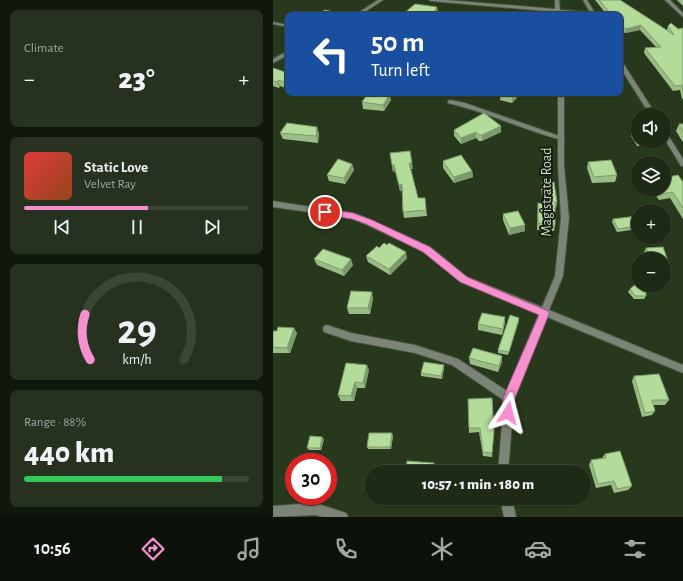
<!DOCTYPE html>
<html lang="en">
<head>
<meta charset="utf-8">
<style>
	:root { --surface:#1e2a16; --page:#26321f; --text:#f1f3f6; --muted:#a1a7a1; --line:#3c4635; --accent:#f790ce }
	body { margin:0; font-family:"Alegreya Sans",sans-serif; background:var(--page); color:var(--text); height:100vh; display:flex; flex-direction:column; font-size:15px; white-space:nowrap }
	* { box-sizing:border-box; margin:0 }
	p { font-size:13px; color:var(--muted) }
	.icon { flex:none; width:22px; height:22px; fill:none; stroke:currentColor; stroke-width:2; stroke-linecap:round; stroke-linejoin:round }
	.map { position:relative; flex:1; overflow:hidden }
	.panel { display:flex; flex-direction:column; gap:10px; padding:10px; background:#10170c; width:273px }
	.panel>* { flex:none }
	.hud { position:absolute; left:12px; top:12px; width:338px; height:84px; border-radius:8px; box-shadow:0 1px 3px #0004,0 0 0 1px var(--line); background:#1a4fa0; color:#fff; overflow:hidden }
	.tools { position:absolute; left:358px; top:108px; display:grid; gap:8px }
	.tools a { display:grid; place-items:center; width:40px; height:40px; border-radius:50%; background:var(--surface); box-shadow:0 1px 3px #0004,0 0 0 1px var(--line); font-size:20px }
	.speed { position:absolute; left:12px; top:453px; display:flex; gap:8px; font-size:20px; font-weight:700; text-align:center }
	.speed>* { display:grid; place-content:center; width:52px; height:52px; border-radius:50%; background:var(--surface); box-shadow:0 1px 3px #0004,0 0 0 1px var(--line); line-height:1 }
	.speed .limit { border:6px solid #d22; background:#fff; color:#111 }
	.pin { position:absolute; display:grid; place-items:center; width:34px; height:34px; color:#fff; margin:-17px; border:2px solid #fff; border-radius:50%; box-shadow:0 1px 4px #0007 }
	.me { position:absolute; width:44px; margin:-22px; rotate:9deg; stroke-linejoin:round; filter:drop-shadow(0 0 3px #0008) }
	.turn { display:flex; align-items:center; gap:14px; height:84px; padding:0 20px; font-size:18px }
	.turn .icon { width:52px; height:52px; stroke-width:2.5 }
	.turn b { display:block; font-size:28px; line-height:34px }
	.big { font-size:30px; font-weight:800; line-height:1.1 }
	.panel .widget { flex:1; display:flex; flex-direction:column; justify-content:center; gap:6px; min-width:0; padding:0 14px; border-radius:8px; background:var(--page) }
	.panel .dial { align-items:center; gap:0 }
	.dial svg { height:104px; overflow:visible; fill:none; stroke:var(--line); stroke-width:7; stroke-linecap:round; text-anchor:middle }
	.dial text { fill:var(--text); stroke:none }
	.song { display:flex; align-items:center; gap:12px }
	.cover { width:48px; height:48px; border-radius:6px; background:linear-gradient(135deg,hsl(0 70% 55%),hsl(20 70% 35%)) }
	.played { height:4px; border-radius:2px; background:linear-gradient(90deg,var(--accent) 55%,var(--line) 55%) }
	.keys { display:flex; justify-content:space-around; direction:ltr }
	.heat { display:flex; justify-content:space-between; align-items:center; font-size:22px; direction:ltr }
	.charge { height:6px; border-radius:3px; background:linear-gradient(90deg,#34c759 88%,var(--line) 0) }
	.trip { position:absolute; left:92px; top:465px; width:226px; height:40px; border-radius:20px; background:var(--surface); box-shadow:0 1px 3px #0004,0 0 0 1px var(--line); font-weight:800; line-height:40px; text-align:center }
	.tabs { display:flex; height:64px; justify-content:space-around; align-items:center; background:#0c1109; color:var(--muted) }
	.tabs .icon { width:28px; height:28px }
	.tabs .selected { color:var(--accent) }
	.tabs b { font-size:18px; color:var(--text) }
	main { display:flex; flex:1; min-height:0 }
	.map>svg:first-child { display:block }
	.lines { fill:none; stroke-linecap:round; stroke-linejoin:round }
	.service-casing { stroke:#45543b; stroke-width:2 }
	.minor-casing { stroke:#45543b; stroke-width:2 }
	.service { fill:#7b8477; fill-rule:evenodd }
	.minor { fill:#7b8477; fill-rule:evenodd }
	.wall { fill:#9abd85 }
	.shaded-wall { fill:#7d9a6c }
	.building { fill:#b3dc9b; stroke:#7d9a6c }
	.route { fill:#f790ce; stroke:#a15e86 }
	.labels { text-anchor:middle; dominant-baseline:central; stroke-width:4; stroke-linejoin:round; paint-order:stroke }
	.street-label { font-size:14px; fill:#cbd6c6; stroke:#151d11 }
</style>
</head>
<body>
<main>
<section class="panel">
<div class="widget"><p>Climate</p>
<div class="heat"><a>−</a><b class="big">23°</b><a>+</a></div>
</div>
<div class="widget">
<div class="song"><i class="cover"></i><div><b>Static Love</b><p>Velvet Ray</p></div></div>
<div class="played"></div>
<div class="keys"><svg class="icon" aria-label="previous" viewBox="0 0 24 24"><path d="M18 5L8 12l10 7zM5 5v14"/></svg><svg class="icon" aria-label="pause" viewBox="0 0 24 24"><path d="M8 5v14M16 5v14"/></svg><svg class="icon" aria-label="next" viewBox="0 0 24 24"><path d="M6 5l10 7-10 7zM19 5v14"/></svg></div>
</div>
<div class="widget dial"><svg viewBox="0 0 100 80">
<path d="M14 69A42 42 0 1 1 86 69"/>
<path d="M14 69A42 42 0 0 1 10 34" stroke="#f790ce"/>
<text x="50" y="56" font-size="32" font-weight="700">29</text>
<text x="50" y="72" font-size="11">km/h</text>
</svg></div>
<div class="widget"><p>Range · 88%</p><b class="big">440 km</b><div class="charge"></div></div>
</section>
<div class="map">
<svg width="410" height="517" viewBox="0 0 410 517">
	<rect width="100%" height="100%" fill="#28381d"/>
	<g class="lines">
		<defs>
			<path id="service" d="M177,100L192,103L292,138L289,140C250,130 214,112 175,103V101Z
				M54,325L78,333L142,345L185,359L240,395L241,398L240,401L236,403L232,401L179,365L142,353L78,341L51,332L50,329L51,326Z
				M42,503L73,513L75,517H50L42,515L0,517V506Z"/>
			<path id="minor" d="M105,0H110L87,15H82Z
				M156,0H173L282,9V0H286L287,10L317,12L310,0H314L323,15L287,13V15H283V12L158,1Z
				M392,0H397L410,13V17Z
				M0,22L15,25V27L0,24Z
				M15,51V55L0,63V59Z
				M347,61L350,63L383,115H377L347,67Z
				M285,93H291V166L296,218L290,276L276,310L410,365V373L274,317L241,398L235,472H225L231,398L266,314L188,281L151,251L79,218L0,207V201L83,214L157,247L194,277L269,307L282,276L288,218L285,166Z
				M391,131L393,132L410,159V166H408L391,138Z
				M227,498H239L243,517H231Z"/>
		</defs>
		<use href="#service" class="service-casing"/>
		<use href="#minor" class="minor-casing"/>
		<use href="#service" class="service"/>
		<use href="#minor" class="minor"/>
	</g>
	<path class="wall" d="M322,0H347L394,30L395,26L405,29L410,28V99H409L407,90L400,91L371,53L372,48L383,47L367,30L352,33L347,29V15H334Z
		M404,0H410V6Z
		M0,68L15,73V89L7,86L6,88L0,86Z
		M228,93H248L239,103L227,100Z
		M118,100L111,111L90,109L89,102Z
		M406,124H410V141H409L403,131Z
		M228,126V132L209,141H206L203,138L188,144L181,136V130Z
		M7,133H46L45,143L10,139Z
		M359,133L386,141L385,145L364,146L358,136Z
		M117,153L140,169H138L145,198H152L154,216L131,218L130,212L129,191H127L122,171L120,172Z
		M170,161L199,171L200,177L181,183L170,168Z
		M315,162L344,175L342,182L319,183L314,168Z
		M79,164L81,170L72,184L56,181L54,175Z
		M269,182L284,202L283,208H282V225L281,231L264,230L265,203L270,204L268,188Z
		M410,182V219L397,198L386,200L378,189H391Z
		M230,214L252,225V231L236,235L230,220Z
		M365,216V229L344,232L339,222L340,219Z
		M390,247L398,270L395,276H391V259H372L370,254L373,248Z
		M93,256L134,258L117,275L95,262Z
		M41,259L80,265L71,276L44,265Z
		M357,289L373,296L371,299H361L355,292Z
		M100,298L97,314H76L74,308Z
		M246,321L235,355L225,353V350Z
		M232,323L229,335L205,330V324Z
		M0,331L24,333L17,353H0Z
		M196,358L229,362L225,372L197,364Z
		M171,365V368L169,379L148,376V373Z
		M96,370L92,388H84L81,401H68L65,395Z
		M361,376L396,400L392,405H380L382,411L379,415L369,417L359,381Z
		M195,399L221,431L219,457L210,456L206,432L196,433Z
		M120,436L118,449H95L94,447Z
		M51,439L48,450H36L34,448Z
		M332,454L359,486L355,490L341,493L338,485L323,488L316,465L318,460L329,458Z"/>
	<path class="shaded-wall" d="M164,7L165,11L162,15H159Z
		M368,25L367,30L352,33L353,29Z
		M5,80L7,86L6,88L4,82Z
		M243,93H248L239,103V97Z
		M117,94L118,100L111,111L110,105Z
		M228,126V132L209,141V135Z
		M44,127L46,133L45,143L43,136Z
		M203,132V138L188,144V138Z
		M136,163H139L140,169H137Z
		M79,164L81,170L72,184L71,178Z
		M119,165H121L122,171L120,172Z
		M199,171L200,177L181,183V177Z
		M129,184L130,191H127L126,185Z
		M252,225V231L236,235L237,228Z
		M133,252L134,258L117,275L116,269Z
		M78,259L80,265L71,276L69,270Z
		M99,292L100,298L97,314L95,308Z
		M232,317V323L229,335Z
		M246,318V321L235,355L236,352Z
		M21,328L24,333L17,353L14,348Z
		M229,356V362L225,372L226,366Z
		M94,365L96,370L92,388L90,383Z
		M171,365V368L169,379L168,376Z
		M82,382L84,388L81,401L78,396Z
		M119,433L120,436L118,449L117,447Z
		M49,437L51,439L48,450L47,448Z
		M161,463L162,467V472H160Z"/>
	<path class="building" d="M326,0H347L401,35L395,26L398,23L405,29L410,28V91L409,85L402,86L372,48L388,47L368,25L353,29L347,24V15H339Z
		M142,4L164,7L159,15H129Z
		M52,10L69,14L67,15H44Z
		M0,68L15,73V83L5,80L4,82L0,81Z
		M95,93H112L117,94L110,105L89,102Z
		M228,93H243L239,97Z
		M211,113L228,126L209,135H206L203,132L188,138L181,130Z
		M14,123L44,127L43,136L7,133Z
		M406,124H410V132Z
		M365,132V141H386L365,142L359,133Z
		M137,151L139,163H136L145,198H152L153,210L130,212L129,184L126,185L121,165H119L117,153Z
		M188,155L199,171L181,177L170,161Z
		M65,159L79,164L71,178L54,175Z
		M338,160L344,175L321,177L315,162Z
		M405,175L410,182V208L400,192L388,194L384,189H391V178Z
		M269,182H281L284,202H282V225L265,223V203L272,204Z
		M245,211L252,225L237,228L230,214Z
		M365,216V226L345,229L340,219Z
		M111,243L114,245L116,243L133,252L116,269L93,256L104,246L106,248Z
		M390,247L398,270H391V259H377L373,248Z
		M50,249L78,259L69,270L41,259Z
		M365,282V285H373V296H363L357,289Z
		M78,291L99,292L95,308H74Z
		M209,313L232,317L230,329L205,324Z
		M237,315L246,318L236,352L225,350Z
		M5,327L21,328L14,348L0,347V331H4Z
		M200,348L229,356L226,366L196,358Z
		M151,362L171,365L168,376L148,373Z
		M73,363L94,365L90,383L82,382L78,396L65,395Z
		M386,374L396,400H379L382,411L372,413L361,376Z
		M219,398L221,431L219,453L210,452L207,428H196L195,399Z
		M96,433H119L117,447H94Z
		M37,436L49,437L47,448H34Z
		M347,451L359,486L344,489L341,481L325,484L318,460L333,458L332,454Z
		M134,461L161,463L160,472H133Z"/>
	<path class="route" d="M52,209L80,213L99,220L157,247L194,277L275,311L276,314L242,398L239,417L235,418L231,417L229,413L230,398L266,315L187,282L150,252L93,224L79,219L49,214L48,212Z"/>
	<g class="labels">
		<g class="street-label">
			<text transform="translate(274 192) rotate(-90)">Magistrate Road</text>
		</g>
	</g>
</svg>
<div class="tools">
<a><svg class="icon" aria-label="sound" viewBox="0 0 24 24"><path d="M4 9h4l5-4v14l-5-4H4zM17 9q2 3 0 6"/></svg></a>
<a><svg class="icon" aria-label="layers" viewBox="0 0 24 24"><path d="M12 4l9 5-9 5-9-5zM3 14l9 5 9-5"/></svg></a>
<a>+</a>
<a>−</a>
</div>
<div class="speed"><div class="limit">30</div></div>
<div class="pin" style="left:52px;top:212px;background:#d93025"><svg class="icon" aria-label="arrive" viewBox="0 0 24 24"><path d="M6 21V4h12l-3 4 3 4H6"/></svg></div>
<svg class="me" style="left:235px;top:413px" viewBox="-20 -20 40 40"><path d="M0-17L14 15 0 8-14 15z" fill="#f790ce" stroke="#fff" stroke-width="4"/></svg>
<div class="trip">10:57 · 1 min · 180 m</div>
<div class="hud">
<div class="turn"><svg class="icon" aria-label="left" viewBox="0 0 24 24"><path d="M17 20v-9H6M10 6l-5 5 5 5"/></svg><div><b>50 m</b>Turn left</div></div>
</div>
</div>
</main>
<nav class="tabs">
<b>10:56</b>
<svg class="icon selected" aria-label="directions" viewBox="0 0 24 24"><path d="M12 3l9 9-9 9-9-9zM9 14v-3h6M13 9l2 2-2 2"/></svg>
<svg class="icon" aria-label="music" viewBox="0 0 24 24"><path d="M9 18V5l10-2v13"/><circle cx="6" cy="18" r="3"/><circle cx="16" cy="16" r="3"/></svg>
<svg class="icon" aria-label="phone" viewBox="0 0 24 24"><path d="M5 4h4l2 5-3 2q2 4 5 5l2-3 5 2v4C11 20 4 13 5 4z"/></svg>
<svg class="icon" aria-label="climate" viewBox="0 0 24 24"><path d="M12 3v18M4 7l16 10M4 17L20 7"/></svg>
<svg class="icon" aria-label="car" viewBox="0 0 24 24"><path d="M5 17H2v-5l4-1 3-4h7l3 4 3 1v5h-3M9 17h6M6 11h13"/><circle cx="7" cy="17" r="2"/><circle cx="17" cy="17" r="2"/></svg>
<svg class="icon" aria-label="filters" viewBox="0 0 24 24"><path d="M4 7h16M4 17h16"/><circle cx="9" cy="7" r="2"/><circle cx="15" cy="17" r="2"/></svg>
</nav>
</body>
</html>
